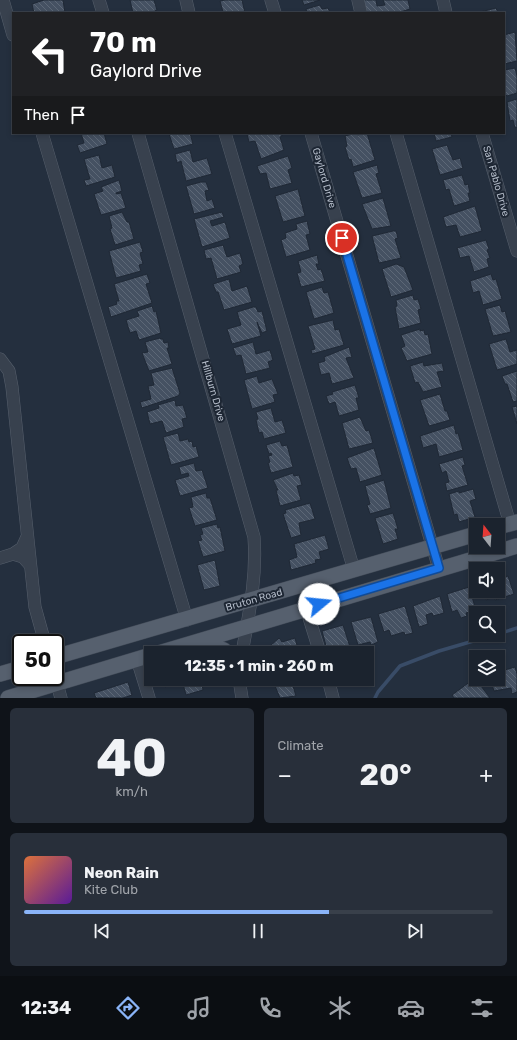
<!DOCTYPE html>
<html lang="en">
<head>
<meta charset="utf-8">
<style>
	:root { --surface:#1b232e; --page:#282f3a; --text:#f1f3f6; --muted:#a0a4aa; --line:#39404a; --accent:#8ab4f8 }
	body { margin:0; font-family:Rubik,sans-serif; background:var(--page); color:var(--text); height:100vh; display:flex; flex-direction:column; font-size:15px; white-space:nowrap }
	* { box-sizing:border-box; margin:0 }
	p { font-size:13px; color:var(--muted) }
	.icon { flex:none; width:22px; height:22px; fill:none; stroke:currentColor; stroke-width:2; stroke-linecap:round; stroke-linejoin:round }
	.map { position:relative; height:698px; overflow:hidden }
	.details { display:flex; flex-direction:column; gap:10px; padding:10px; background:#0f1319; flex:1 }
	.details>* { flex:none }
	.banner { position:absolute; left:12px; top:12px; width:493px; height:122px; border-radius:0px; box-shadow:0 2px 6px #0003,0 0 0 1px var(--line); background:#202124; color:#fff; overflow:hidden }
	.needle { width:26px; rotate:343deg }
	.controls { position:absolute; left:469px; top:518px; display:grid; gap:8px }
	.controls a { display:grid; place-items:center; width:36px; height:36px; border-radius:0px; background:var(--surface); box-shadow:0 2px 6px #0003,0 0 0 1px var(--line); font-size:20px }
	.speed { position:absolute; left:12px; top:634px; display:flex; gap:8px; font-size:20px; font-weight:700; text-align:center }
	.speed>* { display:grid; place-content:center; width:52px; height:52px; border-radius:50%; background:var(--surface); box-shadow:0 2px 6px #0003,0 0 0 1px var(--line); line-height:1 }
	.speed .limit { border:2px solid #111; border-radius:6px; background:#fff; color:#111 }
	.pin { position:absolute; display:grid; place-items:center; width:34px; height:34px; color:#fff; margin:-17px; border:2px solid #fff; border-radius:50%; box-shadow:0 1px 4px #0007 }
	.me { position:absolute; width:44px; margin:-22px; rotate:73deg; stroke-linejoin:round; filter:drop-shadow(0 0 3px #0008) }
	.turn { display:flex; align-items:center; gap:14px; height:84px; padding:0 12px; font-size:18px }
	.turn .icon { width:52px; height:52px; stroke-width:2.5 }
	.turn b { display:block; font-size:28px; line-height:34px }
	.then { display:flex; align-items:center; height:38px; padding:0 12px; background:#0003; gap:8px; font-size:15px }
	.big { font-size:30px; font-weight:700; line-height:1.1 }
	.details .card { flex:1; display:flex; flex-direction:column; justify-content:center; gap:6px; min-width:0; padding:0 14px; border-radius:6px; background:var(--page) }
	.details .dial { align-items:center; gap:0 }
	.dial b { font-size:52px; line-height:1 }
	.song { display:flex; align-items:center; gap:12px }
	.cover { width:48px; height:48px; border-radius:6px; background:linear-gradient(135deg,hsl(20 70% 55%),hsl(270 70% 35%)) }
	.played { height:4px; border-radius:2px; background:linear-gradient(90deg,var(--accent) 65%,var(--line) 65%) }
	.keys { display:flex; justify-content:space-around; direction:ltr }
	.heat { display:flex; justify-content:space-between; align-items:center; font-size:22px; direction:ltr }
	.details .tiles { flex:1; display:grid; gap:10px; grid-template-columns:1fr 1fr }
	.card:last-child { grid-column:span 2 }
	.trip { position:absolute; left:144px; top:646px; width:230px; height:40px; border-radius:0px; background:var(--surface); box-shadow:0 2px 6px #0003,0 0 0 1px var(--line); font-weight:700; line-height:40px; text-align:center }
	.tabs { display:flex; height:64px; justify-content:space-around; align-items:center; background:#0b0e12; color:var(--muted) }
	.tabs .icon { width:28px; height:28px }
	.tabs .active { color:var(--accent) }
	.tabs b { font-size:18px; color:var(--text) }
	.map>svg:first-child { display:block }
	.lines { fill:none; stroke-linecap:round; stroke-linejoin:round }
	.stream { stroke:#394c67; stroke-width:3.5 }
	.building { fill:url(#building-back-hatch); stroke:#1f2835 }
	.minor-casing { stroke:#565f6c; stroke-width:13 }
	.major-casing { stroke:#414a57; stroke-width:16 }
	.minor { stroke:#38414e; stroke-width:12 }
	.major { stroke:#56606e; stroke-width:15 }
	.route-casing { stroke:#114b97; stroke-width:10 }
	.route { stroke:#1a73e8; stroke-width:7 }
	.labels { text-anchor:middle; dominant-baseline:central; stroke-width:4; stroke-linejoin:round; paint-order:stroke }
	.street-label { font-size:10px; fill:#b4bcc9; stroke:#1d2633 }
</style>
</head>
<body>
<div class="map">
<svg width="517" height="698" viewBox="0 0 517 698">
	<defs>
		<pattern id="building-back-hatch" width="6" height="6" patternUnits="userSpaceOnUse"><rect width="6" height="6" fill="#455162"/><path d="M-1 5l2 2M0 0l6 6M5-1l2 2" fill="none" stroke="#5d6877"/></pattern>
	</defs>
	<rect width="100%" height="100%" fill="#242f3e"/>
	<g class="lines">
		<path class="stream" d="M498,634L517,628
			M375,698L378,692L400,666L439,651L494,635"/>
	</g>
	<path class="building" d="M44,0H63L65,13H34L32,4Z
		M130,0H154L157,10L150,13H133Z
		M225,0H242L245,13H221L223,12L220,1Z
		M302,0H320L304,5Z
		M361,0H376L377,6L385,5L383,0H408L410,9L397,13H367Z
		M320,5L322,9L328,8L330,13H307L306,9Z
		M496,8L498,13H480V12Z
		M515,32L517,61L504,64V35Z
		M515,68L517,76V93L507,96L504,93V70Z
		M517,99V127L515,128L513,120L510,121L507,102Z
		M81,133H104L107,144L80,153L77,145L84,143Z
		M171,133H190L193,144L174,149L169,134Z
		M281,133L282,136L280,137L284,150L261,159L255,141L249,142L247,134Z
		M356,133L357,135L367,133L375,160L353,167L351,159L349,160L345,147L347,146L345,136Z
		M434,133H451L452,137L436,141Z
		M447,145L453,160L460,158L463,168L440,175L432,149Z
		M190,150L193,162L207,158L212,174L186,181L181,161L177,163L175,154Z
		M99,155L102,168L112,165L115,177L86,186L84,180L90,179L84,159Z
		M288,156L292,168L288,170L292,183L270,189L266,173L260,174L257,166Z
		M377,165L379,173L376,174L382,193L362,198L353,172Z
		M462,175L465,185L468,184L470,193H468L470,201L454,206L449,189L446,190L443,180Z
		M119,180L122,191L116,193V194L121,193L126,208L101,215L94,194L103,191L101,187Z
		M201,182H206L209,190L205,191L207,201L212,199L215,208L194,214L186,186Z
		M298,189L305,216L283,222L275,196Z
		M383,198L391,226L372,229L362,204Z
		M475,206L482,231L460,237L456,225L446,227L443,217Z
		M122,212L127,222H129L134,239L115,245L110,229L112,228L109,216Z
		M222,212L224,217L210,221L212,226L225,222L230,238L202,247L194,219Z
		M307,221L310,234L306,235L310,250L286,257L281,240L286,238L285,233L297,229L296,224Z
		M393,231H396L398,238L395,239L401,258L379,263L372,236Z
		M486,240L489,249L487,250L490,258L487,259L489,267L474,272L469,256L460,258L457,248Z
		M140,242L143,252L140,253L143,264L139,265L141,271L116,278L109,251Z
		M223,245L227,257L240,253L243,264L239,266L241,272L217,279L211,258L206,259L204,250Z
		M317,255L319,264H316L318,270L321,269L325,281L301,287L297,273L301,272L298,261Z
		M396,264L404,267L413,290L391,297L382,269Z
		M147,274L150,283L146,284L152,303L111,317L108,307L117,304L116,301H119L114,284Z
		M491,274L493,280L496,279L502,299L483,305L479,291L473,293L470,281Z
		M229,279L232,291L247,286L252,302L224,310L218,292H216L213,284Z
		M322,287L324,293L328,292L334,313L314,319L306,292Z
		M413,295L414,300L418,299L421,309L418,310L421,323L399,329L395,307L397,306L396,300Z
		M500,305L502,312L505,311L511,332L493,336L485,309Z
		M152,306L154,312L156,311L161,333L139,340L136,331L130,333L126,320L139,316L137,311Z
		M253,307H256L258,312L262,311L267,331L262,333L257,322L261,336L232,344L227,329L241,325L237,312Z
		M333,320L335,330L339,329L344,345L312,354L311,350L315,349L308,326Z
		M420,329V331L424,330L425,335L428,334L432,354L407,361L401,348L405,346L401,335Z
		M160,338L161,339H163L164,343L168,342L169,348H167L172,364L149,371L142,353L148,352L145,342Z
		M506,339L510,352L517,350V364L497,370L489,344Z
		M253,342L256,354L270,350L273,360L268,362L270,368L246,374L241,355L236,356L233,348Z
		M349,347L352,357L346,358L354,378L332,384L329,373L321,375L318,363L325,361L324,357Z
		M423,362L424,366L442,363L444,371L437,372L442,387L423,392L418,382L415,383L410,366Z
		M172,368L180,393L178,396L142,408L140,402L151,399L148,386L154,385L151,373Z
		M517,371V401L513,402L507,384H505L502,376Z
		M257,376L259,383L272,379L278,394L273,395L275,402L252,409L244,380Z
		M355,385L359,398H356L359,410L339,416L335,402L329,404L326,396L333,394L332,392Z
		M440,394L445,411H447L450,420L429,426L420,400Z
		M175,400L176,406L183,405L187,418L182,419L184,427L166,433L162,421L150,424L147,412L159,408L158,405Z
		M517,406V424L512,407Z
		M271,408L275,422L282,420L286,433L264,439L262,432L259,433L256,420L258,419L256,412Z
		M360,417L366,431L369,430L373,443L349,449L342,423Z
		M454,425L456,434L458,433L463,450L439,457L436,444L423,448L420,436Z
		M178,433L180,441L188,439L189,442L192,441L193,447L196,446L199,457L171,465L163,437Z
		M280,441L282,446L287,445L293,467L271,473L268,463L270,462L268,456L272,455L271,453L269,454L266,445Z
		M374,448L382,475L360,482L356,468L351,469L347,458Z
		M463,457L465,465L462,466L468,485L447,491L445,483L449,482L446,471L442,473L439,464Z
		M194,463L196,471L202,470L208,488L180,496L175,480L189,476L188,473L181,475L179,467Z
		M293,473L294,476L299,475L302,485L297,486L301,500L280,506L276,490H278L273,480Z
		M384,480L391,508L370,514L367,505L370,504L365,486Z
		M473,489L476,499L470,501L475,517L459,522L457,514L454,515L449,494L459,491V493Z
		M206,493L207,498H210L217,520L195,526L189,508L193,507L191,497Z
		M310,503L315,519L299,523L301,535L291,538L283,514L286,513L285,510Z
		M393,513L398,529H395L398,539L383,544L375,518Z
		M217,524L218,528L220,527L225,551L203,557L198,541L202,540L200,535L203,534L201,528Z
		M325,535L329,549L319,552L321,559L315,560L316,563L291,570L289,560L297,557L294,544Z
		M215,560L220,586L204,590L197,565Z
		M508,576L514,594L495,600L494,597L486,600L483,591H498V579Z
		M469,587L476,610L466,613L467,616L461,618L457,610L452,612L447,594Z
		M440,596L444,613L433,616L432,613L426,615L428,624L419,627L413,606Z
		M405,606L413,633L405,635L404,632L391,636L389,630L384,632L378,614Z
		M371,617L378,642L371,645L370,642L358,645L351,622Z
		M343,625L351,650L344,653H328L322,631Z
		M279,638L282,642L295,638L299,653H274L269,647Z
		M515,667L517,674V692L512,694L511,688L494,691L490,679H498V672Z
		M475,678L490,698H454L452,695Z
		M163,679H201L203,690L186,695L182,680L178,681L179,682L165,687Z
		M275,679H293H291L296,696L280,698L275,686H277Z
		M128,682L132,695L123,698H96L94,693Z"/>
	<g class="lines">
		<defs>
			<path id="minor" d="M3,0L13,35
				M99,0L103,13
				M186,0L189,13
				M271,0L275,13
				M358,0L361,13
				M443,0L446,13
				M42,133L187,620
				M138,133L254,537C257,577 249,614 242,653
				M225,133L354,570
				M311,133L439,569
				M396,133L510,524
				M482,133L517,251
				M0,359L9,371L12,387L35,607L45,643
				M27,537L22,548L13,554L23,557L30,565
				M0,558L13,554
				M306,608L320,653
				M137,659L149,698
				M55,677L61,698
				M239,679L242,698
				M328,679L333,698"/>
			<path id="major" d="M498,527L517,522
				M199,641L224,650L226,653
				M159,653L517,546
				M55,657L476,534
				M0,674L21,668
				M8,698L151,655"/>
		</defs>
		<use href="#minor" class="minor-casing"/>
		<use href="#major" class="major-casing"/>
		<use href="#minor" class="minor"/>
		<use href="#major" class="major"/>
	</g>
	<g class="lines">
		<defs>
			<path id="route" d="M319,604L439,568L342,238"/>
		</defs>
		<use href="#route" class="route-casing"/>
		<use href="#route" class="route"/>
	</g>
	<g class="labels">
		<g class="street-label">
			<text transform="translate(324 178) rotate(74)">Gaylord Drive</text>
			<text transform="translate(496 181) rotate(74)">San Pablo Drive</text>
			<text transform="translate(213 391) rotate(74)">Hillburn Drive</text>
			<text transform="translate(254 600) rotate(-16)">Bruton Road</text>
		</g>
	</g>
</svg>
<div class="controls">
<a><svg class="needle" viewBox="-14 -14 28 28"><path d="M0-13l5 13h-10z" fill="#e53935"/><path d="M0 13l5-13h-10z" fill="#a0a4aa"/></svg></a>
<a><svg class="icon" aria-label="sound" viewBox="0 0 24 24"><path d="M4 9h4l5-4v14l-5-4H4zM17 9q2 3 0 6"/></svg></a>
<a><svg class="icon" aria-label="search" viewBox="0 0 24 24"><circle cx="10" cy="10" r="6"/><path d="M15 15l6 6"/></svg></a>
<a><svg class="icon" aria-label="layers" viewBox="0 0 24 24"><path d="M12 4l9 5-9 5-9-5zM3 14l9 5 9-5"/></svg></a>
</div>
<div class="speed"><div class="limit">50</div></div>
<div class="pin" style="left:342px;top:238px;background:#d93025"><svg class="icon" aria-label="arrive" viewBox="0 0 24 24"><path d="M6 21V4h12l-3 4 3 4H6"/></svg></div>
<svg class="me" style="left:319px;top:604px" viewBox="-20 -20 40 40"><circle r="19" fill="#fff"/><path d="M0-13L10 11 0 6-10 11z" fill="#1a73e8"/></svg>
<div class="trip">12:35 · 1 min · 260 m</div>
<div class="banner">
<div class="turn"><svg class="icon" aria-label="left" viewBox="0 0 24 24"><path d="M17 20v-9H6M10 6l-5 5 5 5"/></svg><div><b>70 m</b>Gaylord Drive</div></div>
<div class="then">Then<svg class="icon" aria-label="arrive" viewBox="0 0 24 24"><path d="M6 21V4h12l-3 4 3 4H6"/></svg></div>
</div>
</div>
<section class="details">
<div class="tiles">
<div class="card dial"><b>40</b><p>km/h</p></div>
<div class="card"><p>Climate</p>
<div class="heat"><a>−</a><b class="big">20°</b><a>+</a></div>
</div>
<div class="card">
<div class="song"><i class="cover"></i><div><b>Neon Rain</b><p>Kite Club</p></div></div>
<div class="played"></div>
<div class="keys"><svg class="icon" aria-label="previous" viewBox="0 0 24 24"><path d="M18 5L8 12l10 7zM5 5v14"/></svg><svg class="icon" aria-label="pause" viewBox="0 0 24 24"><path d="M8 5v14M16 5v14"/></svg><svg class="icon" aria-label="next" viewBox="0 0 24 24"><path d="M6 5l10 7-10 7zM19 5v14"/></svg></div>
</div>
</div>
</section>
<nav class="tabs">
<b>12:34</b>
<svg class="icon active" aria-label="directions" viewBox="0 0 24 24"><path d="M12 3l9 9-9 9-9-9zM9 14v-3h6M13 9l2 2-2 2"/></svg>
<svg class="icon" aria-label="music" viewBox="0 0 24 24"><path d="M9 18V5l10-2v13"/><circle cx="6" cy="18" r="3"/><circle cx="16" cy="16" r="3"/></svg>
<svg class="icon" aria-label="phone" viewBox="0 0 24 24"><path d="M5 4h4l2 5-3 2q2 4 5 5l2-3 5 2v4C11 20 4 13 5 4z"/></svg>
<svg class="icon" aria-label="climate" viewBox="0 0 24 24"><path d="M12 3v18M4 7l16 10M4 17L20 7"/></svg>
<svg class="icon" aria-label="car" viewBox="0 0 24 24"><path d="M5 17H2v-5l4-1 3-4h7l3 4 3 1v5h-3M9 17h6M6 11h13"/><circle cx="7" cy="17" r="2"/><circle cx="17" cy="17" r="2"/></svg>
<svg class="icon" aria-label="filters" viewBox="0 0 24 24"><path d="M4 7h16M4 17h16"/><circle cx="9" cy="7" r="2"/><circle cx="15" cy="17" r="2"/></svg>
</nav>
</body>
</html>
